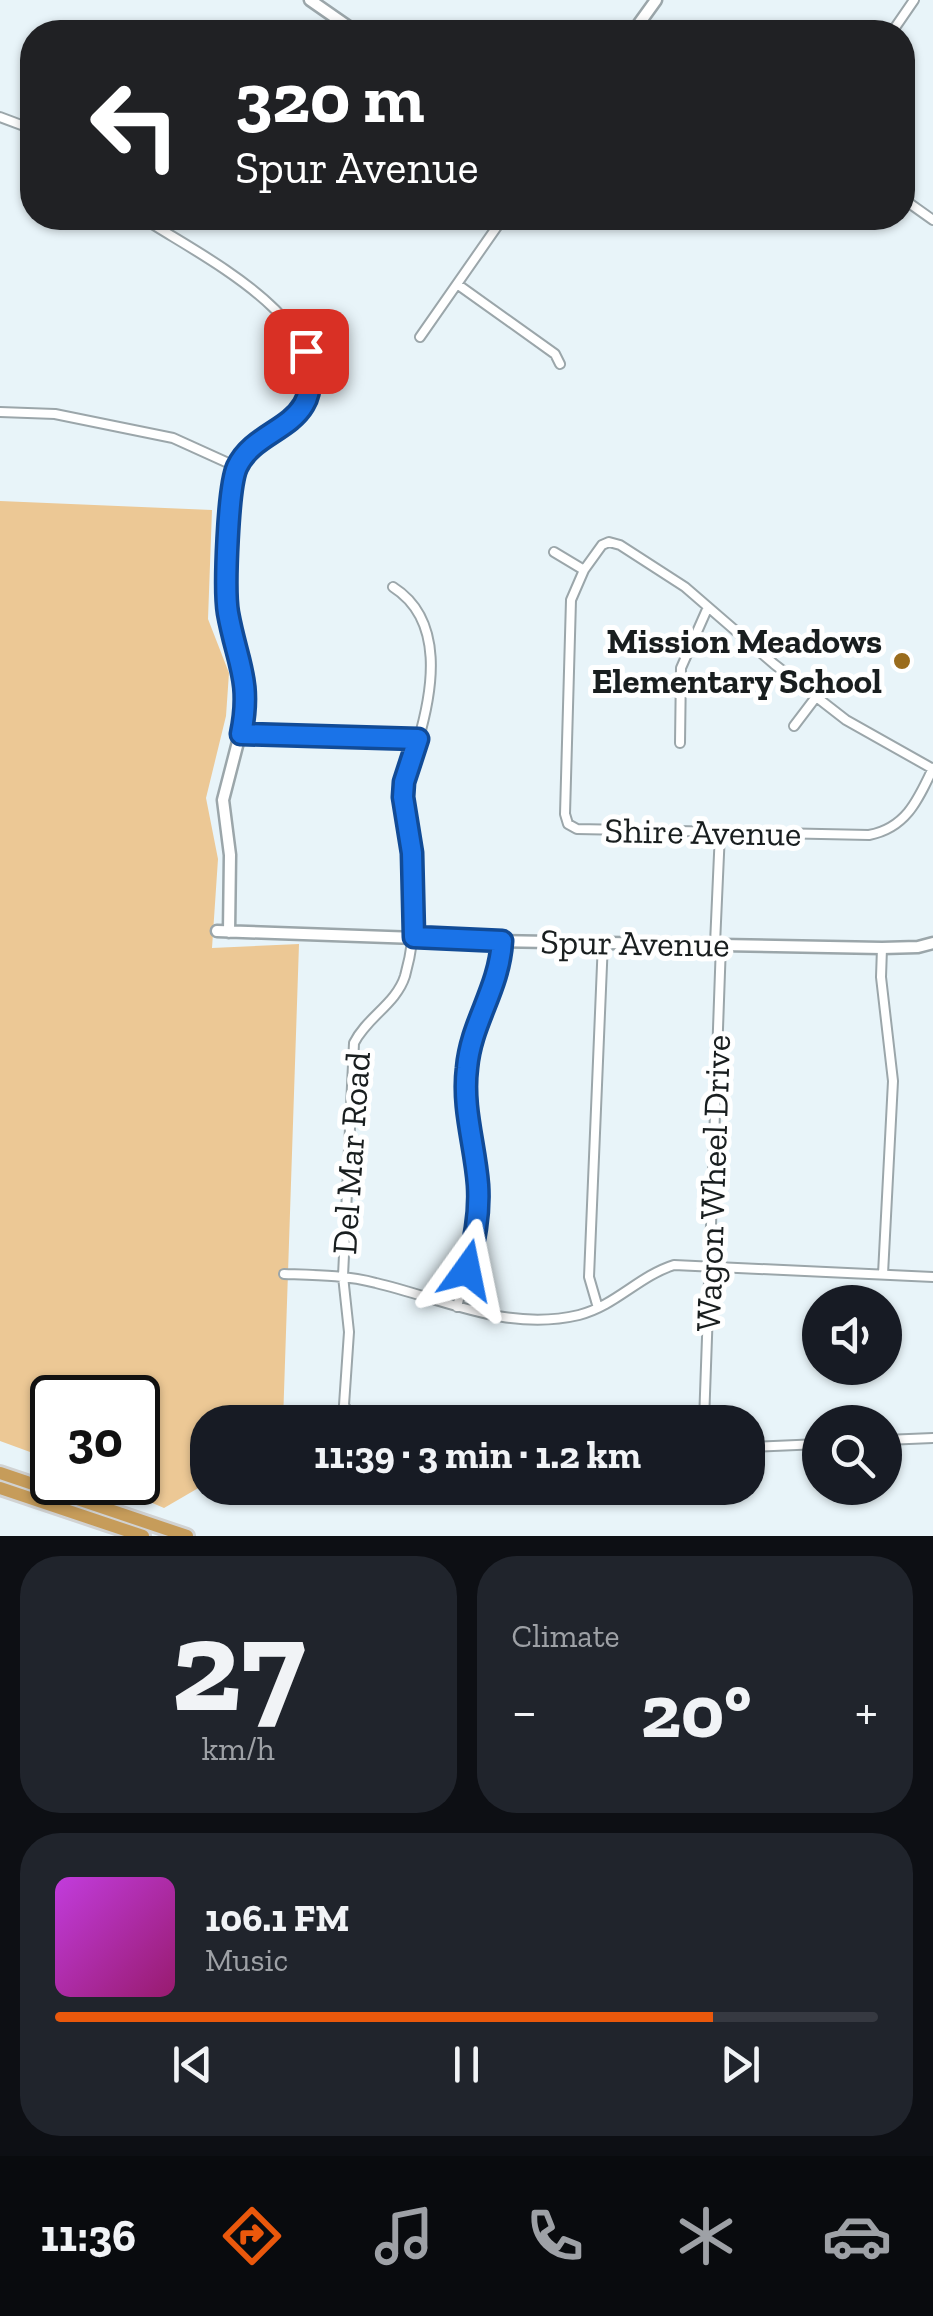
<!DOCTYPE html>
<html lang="en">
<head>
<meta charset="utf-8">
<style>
	:root { --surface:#171b24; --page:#20242c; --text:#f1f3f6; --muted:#9ea1a6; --line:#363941; --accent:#ea580c }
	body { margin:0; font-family:"Zilla Slab",serif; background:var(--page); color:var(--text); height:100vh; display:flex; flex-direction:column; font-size:38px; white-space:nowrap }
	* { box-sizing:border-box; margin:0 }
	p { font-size:32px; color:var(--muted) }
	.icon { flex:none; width:55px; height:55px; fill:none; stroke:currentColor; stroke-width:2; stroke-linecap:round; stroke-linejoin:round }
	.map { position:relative; height:1536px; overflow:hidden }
	.drawer { display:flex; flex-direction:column; gap:20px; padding:20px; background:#0d0f14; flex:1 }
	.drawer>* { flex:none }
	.hud { position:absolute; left:20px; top:20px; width:895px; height:210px; border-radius:40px; box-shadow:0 2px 8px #0004; background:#202124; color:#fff; overflow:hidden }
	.tools { position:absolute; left:802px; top:1285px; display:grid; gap:20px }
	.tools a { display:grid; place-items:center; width:100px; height:100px; border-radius:50%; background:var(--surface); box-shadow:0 2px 8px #0004; font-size:50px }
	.speed { position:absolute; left:30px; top:1375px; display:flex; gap:20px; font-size:50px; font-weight:700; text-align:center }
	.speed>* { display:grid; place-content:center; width:130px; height:130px; border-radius:50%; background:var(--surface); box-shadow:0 2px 8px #0004; line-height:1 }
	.speed .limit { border:5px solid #111; border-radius:15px; background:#fff; color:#111 }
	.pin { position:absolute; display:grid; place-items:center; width:85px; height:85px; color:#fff; margin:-42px; border-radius:20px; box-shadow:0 5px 15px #0006 }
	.me { position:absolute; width:110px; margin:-55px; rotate:12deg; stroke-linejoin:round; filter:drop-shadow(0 0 8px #0008) }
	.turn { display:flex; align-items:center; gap:35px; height:210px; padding:0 50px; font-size:45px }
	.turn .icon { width:130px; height:130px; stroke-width:2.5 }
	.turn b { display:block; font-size:70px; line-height:85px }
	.big { font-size:75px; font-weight:700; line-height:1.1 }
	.drawer .tile { flex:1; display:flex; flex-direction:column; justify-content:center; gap:15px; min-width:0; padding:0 35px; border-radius:40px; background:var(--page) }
	.drawer .dial { align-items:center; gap:0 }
	.dial b { font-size:130px; line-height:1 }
	.song { display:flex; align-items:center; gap:30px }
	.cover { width:120px; height:120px; border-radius:15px; background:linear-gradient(135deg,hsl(290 70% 55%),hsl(320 70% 35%)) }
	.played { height:10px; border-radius:5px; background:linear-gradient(90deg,var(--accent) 80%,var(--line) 80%) }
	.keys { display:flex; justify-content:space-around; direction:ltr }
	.heat { display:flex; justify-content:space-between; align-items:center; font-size:55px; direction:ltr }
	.drawer .tiles { flex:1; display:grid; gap:20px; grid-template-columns:1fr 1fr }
	.tile:last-child { grid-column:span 2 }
	.trip { position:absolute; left:190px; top:1405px; width:575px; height:100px; border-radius:40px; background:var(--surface); box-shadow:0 2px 8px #0004; font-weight:700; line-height:100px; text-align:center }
	.menu { display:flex; height:160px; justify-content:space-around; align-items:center; background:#090b0e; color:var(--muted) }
	.menu .icon { width:70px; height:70px }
	.menu .current { color:var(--accent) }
	.menu b { font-size:45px; color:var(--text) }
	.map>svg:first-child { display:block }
	.green { fill:#ecc895 }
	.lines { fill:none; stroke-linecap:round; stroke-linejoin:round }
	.minor-casing { stroke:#9ba6aa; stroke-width:12 }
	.tertiary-casing { stroke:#9ba6aa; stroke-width:15 }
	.trunk-casing { stroke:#d1d2d2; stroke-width:18 }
	.minor { stroke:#fff; stroke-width:8 }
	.tertiary { stroke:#fff; stroke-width:10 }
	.trunk { stroke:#c69c5a; stroke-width:12 }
	.route-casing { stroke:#114b97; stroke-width:25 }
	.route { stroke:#1a73e8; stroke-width:18 }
	.poi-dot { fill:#9a6c1d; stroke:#fff; stroke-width:4 }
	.labels { text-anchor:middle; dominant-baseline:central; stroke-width:10; stroke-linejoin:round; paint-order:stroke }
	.poi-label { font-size:35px; font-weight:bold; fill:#191e1f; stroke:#fff; text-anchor:end }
	.street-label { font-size:35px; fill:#191e1f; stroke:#fff }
</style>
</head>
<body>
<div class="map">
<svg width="933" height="1536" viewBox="0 0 933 1536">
	<rect width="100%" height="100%" fill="#e8f4f9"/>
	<path class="green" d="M0,501L212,510L208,619L229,673L226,716L206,798L218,859L212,948L299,944L283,1422H208L207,1483L164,1508L106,1483L138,1482V1398H52V1460L0,1441Z"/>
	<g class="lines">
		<defs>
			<path id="minor" d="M892,32L914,0
				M0,117L32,129
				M902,198L933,220
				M457,284L555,354L560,364
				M420,337L503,218
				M0,412L55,414L173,438L237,467C255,442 287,432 302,405C346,324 193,252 143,218
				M554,552L584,570
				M794,726L816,697
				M241,734L419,739
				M680,743L681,668L708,607
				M933,768C918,800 906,828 869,835L577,829L568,824L565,814L571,600L584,570L602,545L609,542L620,545L685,587L774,664L846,720L933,769
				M715,944L720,832
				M882,948L881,977L893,1081L883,1274
				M284,1274C315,1275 346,1275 376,1283C444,1299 507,1332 579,1315C615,1306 639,1276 674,1265L933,1277
				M457,1307C467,1267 480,1228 478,1187C475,1146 461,1107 467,1065C473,1020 499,988 501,941
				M598,1308L589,1277L603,941
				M360,1422L353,1420L344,1405L349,1332L343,1276L354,1043C367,1017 396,1004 405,976C416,937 417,895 412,854C409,833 403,814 403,793C403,775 412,758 418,741C433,690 445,620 393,587
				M704,1422L721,944
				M885,1440L933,1438
				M748,1447L820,1444"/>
			<path id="tertiary" d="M310,0L356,32
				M633,32L656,0
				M217,931L501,941L882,948L918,947L933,943
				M229,932L230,855L223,800L246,711L245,679L227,610L231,490L237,467"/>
			<path id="trunk" d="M0,1473L187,1536
				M0,1488L143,1536"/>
		</defs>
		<use href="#minor" class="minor-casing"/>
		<use href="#tertiary" class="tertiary-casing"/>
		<use href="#trunk" class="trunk-casing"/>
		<use href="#minor" class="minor"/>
		<use href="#tertiary" class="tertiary"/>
		<use href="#trunk" class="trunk"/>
	</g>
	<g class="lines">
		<defs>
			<path id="route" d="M306,351C328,431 258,422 237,467C228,487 224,590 228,613C237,663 252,680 241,734L418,739L404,782L403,797L412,853L414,937L502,941C499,990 471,1022 467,1068C462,1108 475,1145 478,1185C480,1215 474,1242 467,1270"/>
		</defs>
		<use href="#route" class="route-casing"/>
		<use href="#route" class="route"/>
	</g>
	<circle class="poi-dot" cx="902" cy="661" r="10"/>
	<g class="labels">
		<g class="poi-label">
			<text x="882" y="641">Mission Meadows<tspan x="882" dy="40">Elementary School</tspan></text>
		</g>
		<g class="street-label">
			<text transform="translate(703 832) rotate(1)">Shire Avenue</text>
			<text transform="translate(635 943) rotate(1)">Spur Avenue</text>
			<text transform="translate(351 1153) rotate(-86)">Del Mar Road</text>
			<text transform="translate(713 1183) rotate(-88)">Wagon Wheel Drive</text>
		</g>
	</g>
</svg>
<div class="tools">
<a><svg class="icon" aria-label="sound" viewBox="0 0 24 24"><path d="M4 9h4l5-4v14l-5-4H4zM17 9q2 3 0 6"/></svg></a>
<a><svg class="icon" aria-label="search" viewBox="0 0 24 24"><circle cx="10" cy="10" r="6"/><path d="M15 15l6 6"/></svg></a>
</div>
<div class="speed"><div class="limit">30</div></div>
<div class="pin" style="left:306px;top:351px;background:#d93025"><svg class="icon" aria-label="arrive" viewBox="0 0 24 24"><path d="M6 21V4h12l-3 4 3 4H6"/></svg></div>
<svg class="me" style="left:467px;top:1270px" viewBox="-20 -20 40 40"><path d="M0-17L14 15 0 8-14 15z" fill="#1a73e8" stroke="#fff" stroke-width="4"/></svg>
<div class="trip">11:39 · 3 min · 1.2 km</div>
<div class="hud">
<div class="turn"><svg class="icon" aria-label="left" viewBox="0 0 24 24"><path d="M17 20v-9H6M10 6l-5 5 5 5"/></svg><div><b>320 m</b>Spur Avenue</div></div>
</div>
</div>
<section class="drawer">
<div class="tiles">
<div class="tile dial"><b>27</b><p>km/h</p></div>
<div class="tile"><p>Climate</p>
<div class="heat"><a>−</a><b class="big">20°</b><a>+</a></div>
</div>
<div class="tile">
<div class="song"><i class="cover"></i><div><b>106.1 FM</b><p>Music</p></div></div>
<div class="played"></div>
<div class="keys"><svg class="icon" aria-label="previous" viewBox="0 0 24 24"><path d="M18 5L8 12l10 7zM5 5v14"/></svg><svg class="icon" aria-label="pause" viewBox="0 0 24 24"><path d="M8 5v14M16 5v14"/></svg><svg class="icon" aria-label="next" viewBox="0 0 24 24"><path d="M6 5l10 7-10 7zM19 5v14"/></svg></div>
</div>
</div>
</section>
<nav class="menu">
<b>11:36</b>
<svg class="icon current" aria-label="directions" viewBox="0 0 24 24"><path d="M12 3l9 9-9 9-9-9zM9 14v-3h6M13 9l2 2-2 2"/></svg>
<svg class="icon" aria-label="music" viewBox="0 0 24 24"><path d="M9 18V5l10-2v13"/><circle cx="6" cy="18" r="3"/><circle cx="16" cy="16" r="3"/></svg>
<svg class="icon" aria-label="phone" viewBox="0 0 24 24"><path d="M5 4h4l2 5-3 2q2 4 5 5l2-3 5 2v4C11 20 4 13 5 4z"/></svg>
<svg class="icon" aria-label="climate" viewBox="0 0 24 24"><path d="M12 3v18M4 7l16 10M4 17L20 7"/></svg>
<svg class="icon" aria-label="car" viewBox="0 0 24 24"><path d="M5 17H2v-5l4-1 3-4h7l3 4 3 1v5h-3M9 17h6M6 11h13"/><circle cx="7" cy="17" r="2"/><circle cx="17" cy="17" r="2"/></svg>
</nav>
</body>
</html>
